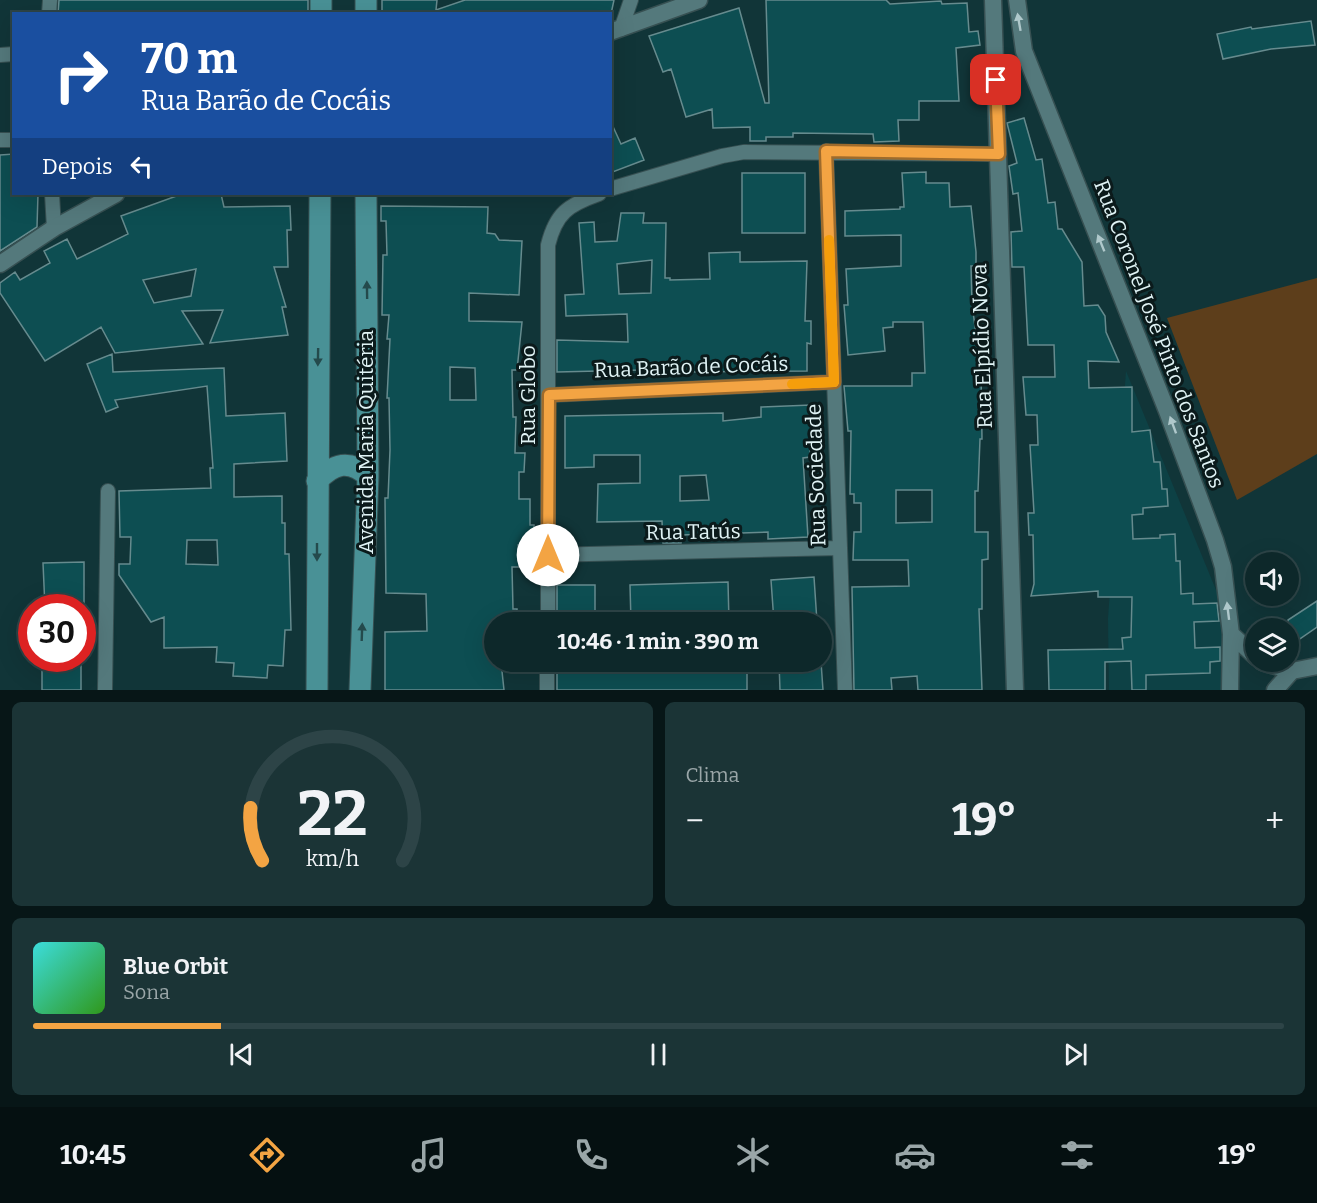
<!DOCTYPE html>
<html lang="pt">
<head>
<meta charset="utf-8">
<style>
	:root { --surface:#0d282a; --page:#1b3436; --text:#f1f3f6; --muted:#9aa6a8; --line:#2d4447; --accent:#f3a443 }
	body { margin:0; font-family:Bitter,serif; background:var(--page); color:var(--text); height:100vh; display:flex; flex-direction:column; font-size:22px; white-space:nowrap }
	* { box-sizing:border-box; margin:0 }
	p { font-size:20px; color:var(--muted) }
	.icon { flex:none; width:33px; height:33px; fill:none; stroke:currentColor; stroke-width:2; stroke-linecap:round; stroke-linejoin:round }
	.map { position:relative; height:690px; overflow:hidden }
	.details { display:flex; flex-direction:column; gap:12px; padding:12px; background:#071617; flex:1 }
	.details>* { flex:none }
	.guide { position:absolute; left:12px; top:12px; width:600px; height:183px; border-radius:0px; box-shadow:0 6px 24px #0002,0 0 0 2px var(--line); background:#1a4fa0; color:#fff; overflow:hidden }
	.fabs { position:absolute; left:1245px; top:552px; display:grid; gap:12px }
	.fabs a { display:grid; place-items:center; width:54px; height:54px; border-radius:50%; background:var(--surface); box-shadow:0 6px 24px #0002,0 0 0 2px var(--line); font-size:30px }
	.speed { position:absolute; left:18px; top:594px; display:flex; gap:12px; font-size:30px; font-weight:700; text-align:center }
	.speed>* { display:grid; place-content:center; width:78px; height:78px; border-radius:50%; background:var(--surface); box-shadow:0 6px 24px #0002,0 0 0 2px var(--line); line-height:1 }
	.speed .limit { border:9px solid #d22; background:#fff; color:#111 }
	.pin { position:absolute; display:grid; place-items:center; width:51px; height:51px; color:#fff; margin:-26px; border-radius:12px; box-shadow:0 3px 9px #0006 }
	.me { position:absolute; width:66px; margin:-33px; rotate:0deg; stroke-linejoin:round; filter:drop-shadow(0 0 4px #0008) }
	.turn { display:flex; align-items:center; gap:21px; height:126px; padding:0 30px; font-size:27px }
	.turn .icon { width:78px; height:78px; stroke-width:2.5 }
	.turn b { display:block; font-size:42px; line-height:51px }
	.then { display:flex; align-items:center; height:57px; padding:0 30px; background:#0003; gap:12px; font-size:22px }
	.big { font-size:45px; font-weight:700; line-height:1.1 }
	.details .card { flex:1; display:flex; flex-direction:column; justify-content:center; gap:9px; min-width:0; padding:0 21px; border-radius:9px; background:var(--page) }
	.details .dial { align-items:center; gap:0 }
	.dial svg { height:156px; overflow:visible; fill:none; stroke:var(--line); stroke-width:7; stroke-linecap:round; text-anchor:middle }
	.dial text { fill:var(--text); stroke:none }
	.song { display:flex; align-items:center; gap:18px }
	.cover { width:72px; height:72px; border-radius:9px; background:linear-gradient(135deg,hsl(180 70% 55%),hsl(110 70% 35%)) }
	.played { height:6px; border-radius:3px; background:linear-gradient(90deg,var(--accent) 15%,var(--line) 15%) }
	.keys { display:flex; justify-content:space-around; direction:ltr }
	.heat { display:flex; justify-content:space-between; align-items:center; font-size:33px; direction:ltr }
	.details .tiles { flex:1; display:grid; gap:12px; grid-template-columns:1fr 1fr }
	.card:last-child { grid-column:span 2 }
	.trip { position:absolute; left:484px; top:612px; width:348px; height:60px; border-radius:30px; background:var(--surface); box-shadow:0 6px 24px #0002,0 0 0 2px var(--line); font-weight:700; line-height:60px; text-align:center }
	.dock { display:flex; height:96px; justify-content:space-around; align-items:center; background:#051011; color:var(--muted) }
	.dock .icon { width:42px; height:42px }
	.dock .current { color:var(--accent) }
	.dock b { font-size:27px; color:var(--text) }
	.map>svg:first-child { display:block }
	.built { fill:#0d4145 }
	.green { fill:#5d3e1b }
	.building { fill:#0d4e52; stroke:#668b8e; stroke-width:1.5; fill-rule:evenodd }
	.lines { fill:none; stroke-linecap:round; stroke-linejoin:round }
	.minor-casing { stroke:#375052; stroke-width:16 }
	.tertiary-casing { stroke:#375052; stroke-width:19 }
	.primary-casing { stroke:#375052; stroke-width:23 }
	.minor { stroke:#54797c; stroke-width:14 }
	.tertiary { stroke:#54797c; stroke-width:16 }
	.primary { stroke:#499196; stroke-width:21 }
	.oneway { fill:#afc8cb }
	.oneway2 { fill:#244a4c }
	.route-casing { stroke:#9e6b2c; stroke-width:15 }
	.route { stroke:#f3a443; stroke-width:10 }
	.slow { stroke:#f59e0b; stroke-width:10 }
	.labels { text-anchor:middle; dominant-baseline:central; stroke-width:6; stroke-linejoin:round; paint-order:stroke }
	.street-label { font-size:21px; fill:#e0f3f5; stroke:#0b1a1b }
</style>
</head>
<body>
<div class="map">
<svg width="1317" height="690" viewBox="0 0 1317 690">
	<rect width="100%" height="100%" fill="#113538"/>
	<path class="built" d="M1126,371L1223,607L1224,690H1109L1108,618Z"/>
	<path class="green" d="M1317,278V454L1237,500L1167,318Z"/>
	<path class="building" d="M59,0H308V14H58Z
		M382,0H437L436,10L465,0H614L611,14H382Z
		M766,0H886L890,4L941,1L942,4L967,3L969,32L978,31L980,45L956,48L959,101H919V120H898L899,141L874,142L873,134L793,133V137H766V141H750V127L713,128L712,109L686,117L671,69L663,72L649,36L739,8L765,103H769Z
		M1311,21L1315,45L1271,49L1223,59L1217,34L1251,27L1252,29Z
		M1024,118L1036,160L1042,159L1048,203L1055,202L1058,229H1062L1082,262L1084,306L1098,305L1105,316L1106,332L1119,362L1088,361L1089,388L1132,387V432L1150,430L1154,462H1160L1162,489H1167L1168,506L1143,508V514L1132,515L1133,539L1160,538V535L1175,534L1176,561H1180L1181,594L1193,593V604L1217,603L1219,621L1194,622L1195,648L1220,647V661L1210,662V673L1146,675V690H1132L1131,661L1105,662V690H1049L1048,650L1123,649L1122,638L1131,637L1132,597H1098V591L1031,596L1034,584L1033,535H1029L1028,513H1034L1030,445H1038L1037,415H1026L1023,377H1055L1054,345H1028L1024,267H1012L1011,232L1022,231L1018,193L1013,194L1009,166L1017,163L1007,123Z
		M610,120L621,144L635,138L644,160L610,173Z
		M14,154V194H38L37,227L0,251V155Z
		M926,172V183H949L950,207L971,206L976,252V266H971L972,304L981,372L982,439H980L978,491H975V532H988V559L982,560V609H979L982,690H918L917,676L891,678L892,690H854L852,587L909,586L908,560H853L854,532H861V503H854V494H850L851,431H848L844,386H912V373H925L923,322H893V327L883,328L885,351L848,355L844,305H848L846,269L901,266V235L845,236V211L900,209V207H904L902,173ZM896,490H932V522L896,523Z
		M742,173H805V233H742Z
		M182,194H221L224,207L290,206L291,230H287L288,267H274L286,307H282L288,335L210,343L223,310L182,311L203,344L115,353L101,327L45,361L0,293V283L15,272L20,280L50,263L44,251L67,239L77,259L128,234L121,216ZM196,269L191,296L154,303L143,280Z
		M381,206L488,207L487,233L495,234L499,240L522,241L519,295L469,293V321L522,322L517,370H512L513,417H516L515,453H525L524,472H519V499H530V525H534V545H518L519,567H512L513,609H517V622H495V662H501L504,690H385V632L427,631L426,594L386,593L385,498H388L390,450L389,398H387L390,339H387L389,315H382L383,255H387L386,221H381ZM450,367L475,368L476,400H450Z
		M621,213H644L643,223H666L665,278H670V280L710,279L709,253L740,252V262L807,261L805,321H811V344L807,343V371L684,372V369L557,372V340L628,342L627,314L566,316L565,295L584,294L579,223L594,222L595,242L617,241ZM652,260L651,293L619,294L617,264Z
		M112,354L113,372L224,368L226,416L285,413L287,461L234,464V497L282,496V523H285V554H289L291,630H285L283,666L268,665L267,678L233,676L234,663L216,662L217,647L164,648V617L151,622L119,575V564H130L131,537H120L119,491L211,488L210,468H213L207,386L115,400L118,407L106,412L87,364ZM187,540H217L218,565L186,564Z
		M811,405L810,457L803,458L808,537L768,539V532L681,535V543H663L662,521L597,522L598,484L640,483V455H594V467L565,468V416L723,413V421L761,417V407ZM706,475L709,500L680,501V476Z
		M84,562V608H45L43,563Z
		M814,577L817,622H774L771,580Z
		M728,582L729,622H631L630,585Z
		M557,585H595V622H557Z
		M1317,601V627L1288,647V620Z
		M42,658H81V690H42Z
		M590,662H747V690H557V667H590Z
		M779,662H821L823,690H780Z"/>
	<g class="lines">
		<defs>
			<path id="minor" d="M49,14L50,0
				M621,29L631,0
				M0,55L14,54
				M0,140H14
				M826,151L845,690
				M610,189L722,156L744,152L998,154
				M52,194L54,228
				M549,395L834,382
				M548,555L840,548
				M548,622V245C556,213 568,205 599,194
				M105,690L108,491
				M547,690V662"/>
			<path id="tertiary" d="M993,0L1015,690
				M1017,0L1024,51L1167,411L1215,540L1223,567L1231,634L1230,690
				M610,32L699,0
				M0,264L54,228L116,194
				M1231,634L1256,657
				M1262,662L1292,671L1317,666
				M1275,690L1292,671"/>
			<path id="primary" d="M321,14V0
				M366,14V0
				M317,481C334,463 349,459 368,476
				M317,690L320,194
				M360,690L368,476L366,194"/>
		</defs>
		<use href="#minor" class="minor-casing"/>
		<use href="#tertiary" class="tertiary-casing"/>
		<use href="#primary" class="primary-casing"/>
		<use href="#minor" class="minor"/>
		<use href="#tertiary" class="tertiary"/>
		<use href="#primary" class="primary"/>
	</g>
	<defs><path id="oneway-solid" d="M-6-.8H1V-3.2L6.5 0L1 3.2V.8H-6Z" transform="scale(1.5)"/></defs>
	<g class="oneway">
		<use href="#oneway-solid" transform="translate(1019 22) rotate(-100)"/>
		<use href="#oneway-solid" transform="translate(1101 243) rotate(-112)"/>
		<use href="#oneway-solid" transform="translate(1173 425) rotate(-110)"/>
		<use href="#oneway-solid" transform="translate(1228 611) rotate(-97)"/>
	</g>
	<g class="oneway2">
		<use href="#oneway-solid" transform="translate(367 290) rotate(-91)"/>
		<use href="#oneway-solid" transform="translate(318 357) rotate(91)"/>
		<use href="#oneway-solid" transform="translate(317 552) rotate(90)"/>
		<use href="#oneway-solid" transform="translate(362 632) rotate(-88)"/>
	</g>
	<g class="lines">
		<defs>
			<path id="route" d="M548,555L549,395L834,382L826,151L999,154L996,80"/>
		</defs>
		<use href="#route" class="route-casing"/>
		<use href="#route" class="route"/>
		<path class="slow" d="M792,384L834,382L829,240"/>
	</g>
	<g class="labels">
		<g class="street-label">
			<text transform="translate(1159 334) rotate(69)">Rua Coronel José Pinto dos Santos</text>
			<text transform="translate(982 346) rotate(-92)">Rua Elpídio Nova</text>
			<text transform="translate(691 367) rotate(-2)">Rua Barão de Cocáis</text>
			<text transform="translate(528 395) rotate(-90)">Rua Globo</text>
			<text transform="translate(366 442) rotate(-90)">Avenida Maria Quitéria</text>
			<text transform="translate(816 475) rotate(-92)">Rua Sociedade</text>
			<text transform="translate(693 532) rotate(-1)">Rua Tatús</text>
		</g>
	</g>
</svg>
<div class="fabs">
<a><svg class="icon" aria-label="sound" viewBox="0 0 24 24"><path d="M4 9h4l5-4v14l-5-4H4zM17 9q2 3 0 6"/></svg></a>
<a><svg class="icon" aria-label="layers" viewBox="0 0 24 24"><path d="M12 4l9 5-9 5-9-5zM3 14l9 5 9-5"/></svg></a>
</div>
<div class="speed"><div class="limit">30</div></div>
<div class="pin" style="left:996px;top:80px;background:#d93025"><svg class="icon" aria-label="arrive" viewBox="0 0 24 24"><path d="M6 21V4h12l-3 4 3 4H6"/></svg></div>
<svg class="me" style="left:548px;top:555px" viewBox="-20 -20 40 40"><circle r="19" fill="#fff"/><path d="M0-13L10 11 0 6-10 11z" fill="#f3a443"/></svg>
<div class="trip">10:46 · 1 min · 390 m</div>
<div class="guide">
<div class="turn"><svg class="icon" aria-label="right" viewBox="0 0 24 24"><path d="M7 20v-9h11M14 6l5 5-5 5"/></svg><div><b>70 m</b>Rua Barão de Cocáis</div></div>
<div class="then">Depois<svg class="icon" aria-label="left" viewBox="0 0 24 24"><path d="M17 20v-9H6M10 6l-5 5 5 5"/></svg></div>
</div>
</div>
<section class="details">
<div class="tiles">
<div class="card dial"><svg viewBox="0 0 100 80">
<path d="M14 69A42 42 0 1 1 86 69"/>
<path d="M14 69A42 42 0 0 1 8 42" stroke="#f3a443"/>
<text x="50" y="56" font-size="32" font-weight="700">22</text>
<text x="50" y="72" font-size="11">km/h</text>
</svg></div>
<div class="card"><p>Clima</p>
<div class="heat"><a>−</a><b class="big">19°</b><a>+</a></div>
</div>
<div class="card">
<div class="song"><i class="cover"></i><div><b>Blue Orbit</b><p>Sona</p></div></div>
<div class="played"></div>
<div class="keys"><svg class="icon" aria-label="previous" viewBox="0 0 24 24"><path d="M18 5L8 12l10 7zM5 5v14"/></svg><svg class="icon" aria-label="pause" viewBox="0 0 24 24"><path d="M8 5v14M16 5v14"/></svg><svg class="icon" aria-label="next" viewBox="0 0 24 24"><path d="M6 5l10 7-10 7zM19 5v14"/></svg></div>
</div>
</div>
</section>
<nav class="dock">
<b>10:45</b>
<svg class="icon current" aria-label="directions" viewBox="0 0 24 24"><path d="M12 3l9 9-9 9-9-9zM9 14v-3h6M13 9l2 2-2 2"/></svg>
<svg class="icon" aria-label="music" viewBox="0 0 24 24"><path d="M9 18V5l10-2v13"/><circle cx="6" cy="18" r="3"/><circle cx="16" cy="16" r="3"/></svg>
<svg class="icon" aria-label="phone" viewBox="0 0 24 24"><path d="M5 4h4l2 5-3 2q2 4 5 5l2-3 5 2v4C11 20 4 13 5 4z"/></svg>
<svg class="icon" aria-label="climate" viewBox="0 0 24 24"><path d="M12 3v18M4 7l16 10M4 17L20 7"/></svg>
<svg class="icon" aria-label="car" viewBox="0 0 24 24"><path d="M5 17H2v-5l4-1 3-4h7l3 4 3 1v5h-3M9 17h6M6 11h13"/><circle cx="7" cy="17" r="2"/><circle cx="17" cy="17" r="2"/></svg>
<svg class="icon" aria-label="filters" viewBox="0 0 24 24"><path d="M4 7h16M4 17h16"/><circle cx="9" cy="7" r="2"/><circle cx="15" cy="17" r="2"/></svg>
<b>19°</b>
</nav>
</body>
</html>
